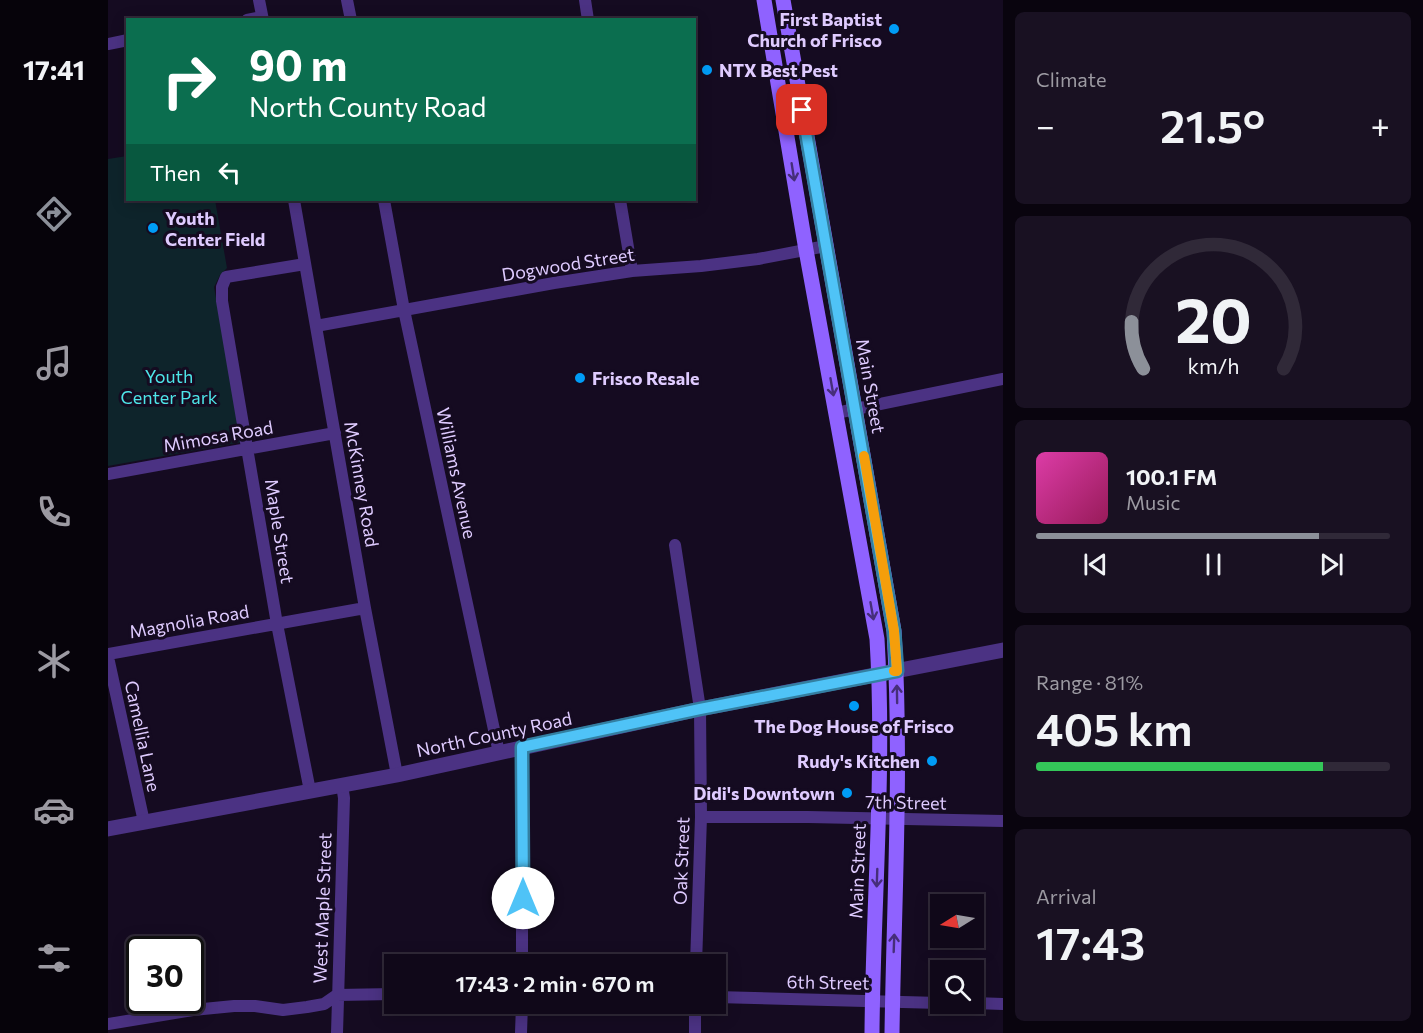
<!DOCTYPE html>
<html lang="en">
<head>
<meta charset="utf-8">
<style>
	:root { --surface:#100819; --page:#191122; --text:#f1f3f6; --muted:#9c9aa2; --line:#302938; --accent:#8c9099 }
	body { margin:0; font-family:Commissioner,sans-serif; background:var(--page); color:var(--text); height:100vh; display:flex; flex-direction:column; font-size:22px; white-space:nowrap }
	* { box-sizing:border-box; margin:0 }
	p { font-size:20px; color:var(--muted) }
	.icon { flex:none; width:33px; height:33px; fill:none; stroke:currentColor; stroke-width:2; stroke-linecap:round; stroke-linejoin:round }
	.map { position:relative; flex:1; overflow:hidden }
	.panel { display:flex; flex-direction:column; gap:12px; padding:12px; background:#09040e; width:420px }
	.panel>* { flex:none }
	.banner { position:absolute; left:18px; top:18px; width:570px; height:183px; border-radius:0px; box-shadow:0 3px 15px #0003,0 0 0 2px var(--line); background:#0b6e4f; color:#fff; overflow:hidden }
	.needle { width:39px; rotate:259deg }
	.fabs { position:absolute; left:822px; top:894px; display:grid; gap:12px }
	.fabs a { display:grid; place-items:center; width:54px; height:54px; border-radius:0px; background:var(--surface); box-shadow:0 3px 15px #0003,0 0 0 2px var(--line); font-size:30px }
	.speed { position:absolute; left:18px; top:936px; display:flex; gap:12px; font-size:30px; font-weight:700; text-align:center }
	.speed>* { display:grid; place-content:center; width:78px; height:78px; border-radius:50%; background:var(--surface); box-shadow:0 3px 15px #0003,0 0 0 2px var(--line); line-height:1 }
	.speed .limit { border:3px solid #111; border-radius:9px; background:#fff; color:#111 }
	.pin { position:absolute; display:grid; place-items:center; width:51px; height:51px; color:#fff; margin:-26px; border-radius:12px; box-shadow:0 3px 9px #0006 }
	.me { position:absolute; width:66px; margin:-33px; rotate:0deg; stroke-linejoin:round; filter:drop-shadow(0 0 4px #0008) }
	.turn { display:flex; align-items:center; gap:21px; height:126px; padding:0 24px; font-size:27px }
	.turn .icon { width:78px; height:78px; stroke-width:2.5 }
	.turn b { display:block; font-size:42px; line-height:51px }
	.then { display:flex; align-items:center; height:57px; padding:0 24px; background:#0003; gap:12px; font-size:22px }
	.big { font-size:45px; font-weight:600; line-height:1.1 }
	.panel .widget { flex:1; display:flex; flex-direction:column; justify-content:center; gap:9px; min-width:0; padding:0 21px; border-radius:9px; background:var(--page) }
	.panel .dial { align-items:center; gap:0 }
	.dial svg { height:156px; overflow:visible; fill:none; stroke:var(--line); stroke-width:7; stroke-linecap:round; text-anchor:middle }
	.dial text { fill:var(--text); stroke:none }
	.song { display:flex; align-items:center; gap:18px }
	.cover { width:72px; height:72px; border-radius:9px; background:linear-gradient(135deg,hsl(320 70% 55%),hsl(330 70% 35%)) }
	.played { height:6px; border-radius:3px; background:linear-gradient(90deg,var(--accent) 80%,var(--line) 80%) }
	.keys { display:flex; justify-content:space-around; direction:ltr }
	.heat { display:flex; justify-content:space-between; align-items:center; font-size:33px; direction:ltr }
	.charge { height:9px; border-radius:4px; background:linear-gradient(90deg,#34c759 81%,var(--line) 0) }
	.trip { position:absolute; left:276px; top:954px; width:342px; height:60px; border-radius:0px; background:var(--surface); box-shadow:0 3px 15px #0003,0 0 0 2px var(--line); font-weight:600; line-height:60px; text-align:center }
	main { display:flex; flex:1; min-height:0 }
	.dock { display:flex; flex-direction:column; width:108px; justify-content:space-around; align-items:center; background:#06030a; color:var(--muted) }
	.dock .icon { width:42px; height:42px }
	.dock .on { color:var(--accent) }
	.dock b { font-size:27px; color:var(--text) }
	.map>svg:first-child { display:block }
	.green { fill:#0e242b }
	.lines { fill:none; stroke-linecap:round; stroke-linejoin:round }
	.minor { stroke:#4b3283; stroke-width:12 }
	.tertiary { stroke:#4b3283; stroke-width:15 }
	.secondary { stroke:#8f62ff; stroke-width:15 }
	.oneway { stroke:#462e7a }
	.route-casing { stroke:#337fa1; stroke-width:15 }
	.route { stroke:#4fc3f7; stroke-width:10 }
	.slow { stroke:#f59e0b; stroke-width:10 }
	.poi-dot { fill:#009cf6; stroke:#150b21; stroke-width:2 }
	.labels { text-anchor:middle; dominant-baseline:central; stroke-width:6; stroke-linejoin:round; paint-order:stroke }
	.poi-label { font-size:18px; font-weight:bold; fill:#dfcbff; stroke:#150b21; text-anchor:end }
	.street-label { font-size:18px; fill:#dfcbff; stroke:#150b21 }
	.park-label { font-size:18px; fill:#4ee5e8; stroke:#150b21 }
</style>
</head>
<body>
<main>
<nav class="dock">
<b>17:41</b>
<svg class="icon on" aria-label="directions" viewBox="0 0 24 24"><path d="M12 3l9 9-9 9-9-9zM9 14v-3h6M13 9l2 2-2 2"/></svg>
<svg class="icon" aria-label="music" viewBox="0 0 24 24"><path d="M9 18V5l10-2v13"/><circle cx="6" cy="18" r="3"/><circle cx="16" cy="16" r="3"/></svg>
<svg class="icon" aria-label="phone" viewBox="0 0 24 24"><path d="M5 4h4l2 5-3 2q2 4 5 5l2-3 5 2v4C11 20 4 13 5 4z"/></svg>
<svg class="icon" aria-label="climate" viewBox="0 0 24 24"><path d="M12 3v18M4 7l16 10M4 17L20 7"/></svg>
<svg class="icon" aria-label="car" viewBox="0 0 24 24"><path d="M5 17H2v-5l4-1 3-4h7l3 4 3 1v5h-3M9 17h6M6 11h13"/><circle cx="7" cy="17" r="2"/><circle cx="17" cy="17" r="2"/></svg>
<svg class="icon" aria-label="filters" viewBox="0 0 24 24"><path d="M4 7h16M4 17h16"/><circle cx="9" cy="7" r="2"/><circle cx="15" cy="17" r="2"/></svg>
</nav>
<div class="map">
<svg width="895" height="1033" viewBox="0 0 895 1033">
	<rect width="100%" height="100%" fill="#150b21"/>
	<path class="green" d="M19,156L20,200H107L119,268L112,275L106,287L134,442L0,466V159Z"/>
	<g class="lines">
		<path class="minor" d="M151,0L155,20
			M239,0L243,20
			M477,0L480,20
			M139,20L154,17
			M0,44L20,40
			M186,200L257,608L289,775
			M276,200L296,310L391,753
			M512,200L524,271
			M197,264L118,277L114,287V301L169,624L202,791
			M208,326L446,283L524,271L593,266L650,259L718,246
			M728,413L895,379
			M0,474L227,433
			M567,545L592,709L593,817L588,964
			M0,654L257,608
			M0,657L36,822
			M414,747V964
			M593,817H700L895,821
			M608,997L832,1003
			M866,1003L895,1004
			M0,1024L85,1010L126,1006H147L175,1010L199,1007L216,1004L229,995L286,994
			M229,1033L236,798L234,785
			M413,1033L414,1004
			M587,1033V1004"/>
		<path class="tertiary" d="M0,829L289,775L592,709L895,650"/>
		<path class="secondary" d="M656,0L698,250L769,639C777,770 765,902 764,1033
			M675,0L786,631C794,765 786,899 784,1033"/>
	</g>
	<defs><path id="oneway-shaft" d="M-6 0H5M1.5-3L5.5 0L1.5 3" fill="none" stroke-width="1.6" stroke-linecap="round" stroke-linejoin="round" transform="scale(1.5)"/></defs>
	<g class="oneway">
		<use href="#oneway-shaft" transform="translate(685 172) rotate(81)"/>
		<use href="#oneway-shaft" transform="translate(724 387) rotate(80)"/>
		<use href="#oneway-shaft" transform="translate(764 611) rotate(80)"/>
		<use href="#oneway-shaft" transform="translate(789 694) rotate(-91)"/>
		<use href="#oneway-shaft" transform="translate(769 878) rotate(92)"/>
		<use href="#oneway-shaft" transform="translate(786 943) rotate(-88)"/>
	</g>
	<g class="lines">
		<defs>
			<path id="route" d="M415,898L414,747L592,709L789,671L786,631L694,110"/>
		</defs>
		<use href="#route" class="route-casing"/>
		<use href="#route" class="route"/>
		<path class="slow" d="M756,456L786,631L789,671H786"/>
	</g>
	<g class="poi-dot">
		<circle cx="786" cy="29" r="6"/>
		<circle cx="599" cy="70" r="6"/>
		<circle cx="45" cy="228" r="6"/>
		<circle cx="472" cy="378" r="6"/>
		<circle cx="746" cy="706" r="6"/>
		<circle cx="824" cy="761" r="6"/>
		<circle cx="739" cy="793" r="6"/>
	</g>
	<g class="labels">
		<g class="poi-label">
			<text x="774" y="19">First Baptist<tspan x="774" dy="21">Church of Frisco</tspan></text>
			<text x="611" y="70" text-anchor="start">NTX Best Pest</text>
			<text x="57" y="218" text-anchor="start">Youth<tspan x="57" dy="21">Center Field</tspan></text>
			<text x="484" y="378" text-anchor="start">Frisco Resale</text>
			<text x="746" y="726" text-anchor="middle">The Dog House of Frisco</text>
			<text x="812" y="761">Rudy's Kitchen</text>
			<text x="727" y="793">Didi's Downtown</text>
		</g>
		<g class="street-label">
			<text transform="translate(460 264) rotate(-9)">Dogwood Street</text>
			<text transform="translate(763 386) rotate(80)">Main Street</text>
			<text transform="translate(110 436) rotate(-10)">Mimosa Road</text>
			<text transform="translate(349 473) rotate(78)">Williams Avenue</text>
			<text transform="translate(254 484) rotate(80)">McKinney Road</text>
			<text transform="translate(172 531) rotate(81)">Maple Street</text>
			<text transform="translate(81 621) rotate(-10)">Magnolia Road</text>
			<text transform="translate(386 734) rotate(-12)">North County Road</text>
			<text transform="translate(35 736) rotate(78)">Camellia Lane</text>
			<text transform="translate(798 802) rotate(1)">7th Street</text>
			<text transform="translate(573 861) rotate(-88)">Oak Street</text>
			<text transform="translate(749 871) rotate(-88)">Main Street</text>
			<text transform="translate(214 908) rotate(-88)">West Maple Street</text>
			<text transform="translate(720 982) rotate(1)">6th Street</text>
		</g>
		<g class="park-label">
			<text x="61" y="376">Youth<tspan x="61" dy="21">Center Park</tspan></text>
		</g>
	</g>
</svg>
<div class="fabs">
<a><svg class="needle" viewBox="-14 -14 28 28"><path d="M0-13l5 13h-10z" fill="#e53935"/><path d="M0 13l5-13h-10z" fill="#9c9aa2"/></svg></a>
<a><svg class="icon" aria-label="search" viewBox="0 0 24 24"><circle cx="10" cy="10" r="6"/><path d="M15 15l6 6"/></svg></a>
</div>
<div class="speed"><div class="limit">30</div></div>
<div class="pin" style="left:694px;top:110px;background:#d93025"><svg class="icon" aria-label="arrive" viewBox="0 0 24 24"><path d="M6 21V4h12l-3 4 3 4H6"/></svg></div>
<svg class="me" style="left:415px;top:898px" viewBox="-20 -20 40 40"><circle r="19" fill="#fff"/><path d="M0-13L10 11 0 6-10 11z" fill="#4fc3f7"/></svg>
<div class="trip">17:43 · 2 min · 670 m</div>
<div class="banner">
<div class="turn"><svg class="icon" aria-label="right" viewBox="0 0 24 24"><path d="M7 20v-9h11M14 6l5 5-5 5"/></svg><div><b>90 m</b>North County Road</div></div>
<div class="then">Then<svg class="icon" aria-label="left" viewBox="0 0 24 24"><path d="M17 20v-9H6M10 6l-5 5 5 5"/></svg></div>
</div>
</div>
<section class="panel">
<div class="widget"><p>Climate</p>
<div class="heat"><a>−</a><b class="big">21.5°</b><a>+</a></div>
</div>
<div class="widget dial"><svg viewBox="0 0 100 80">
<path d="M14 69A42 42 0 1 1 86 69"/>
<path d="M14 69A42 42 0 0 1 8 45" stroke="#8c9099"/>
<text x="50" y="56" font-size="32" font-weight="700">20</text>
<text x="50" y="72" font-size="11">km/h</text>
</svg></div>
<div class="widget">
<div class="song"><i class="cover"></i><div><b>100.1 FM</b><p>Music</p></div></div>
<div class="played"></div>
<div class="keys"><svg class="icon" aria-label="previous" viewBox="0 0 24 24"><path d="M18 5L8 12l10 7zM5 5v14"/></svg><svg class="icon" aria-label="pause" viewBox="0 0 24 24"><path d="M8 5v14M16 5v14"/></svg><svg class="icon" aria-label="next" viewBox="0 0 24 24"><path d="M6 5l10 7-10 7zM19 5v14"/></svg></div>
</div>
<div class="widget"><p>Range · 81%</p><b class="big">405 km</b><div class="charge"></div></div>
<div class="widget"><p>Arrival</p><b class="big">17:43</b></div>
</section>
</main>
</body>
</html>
